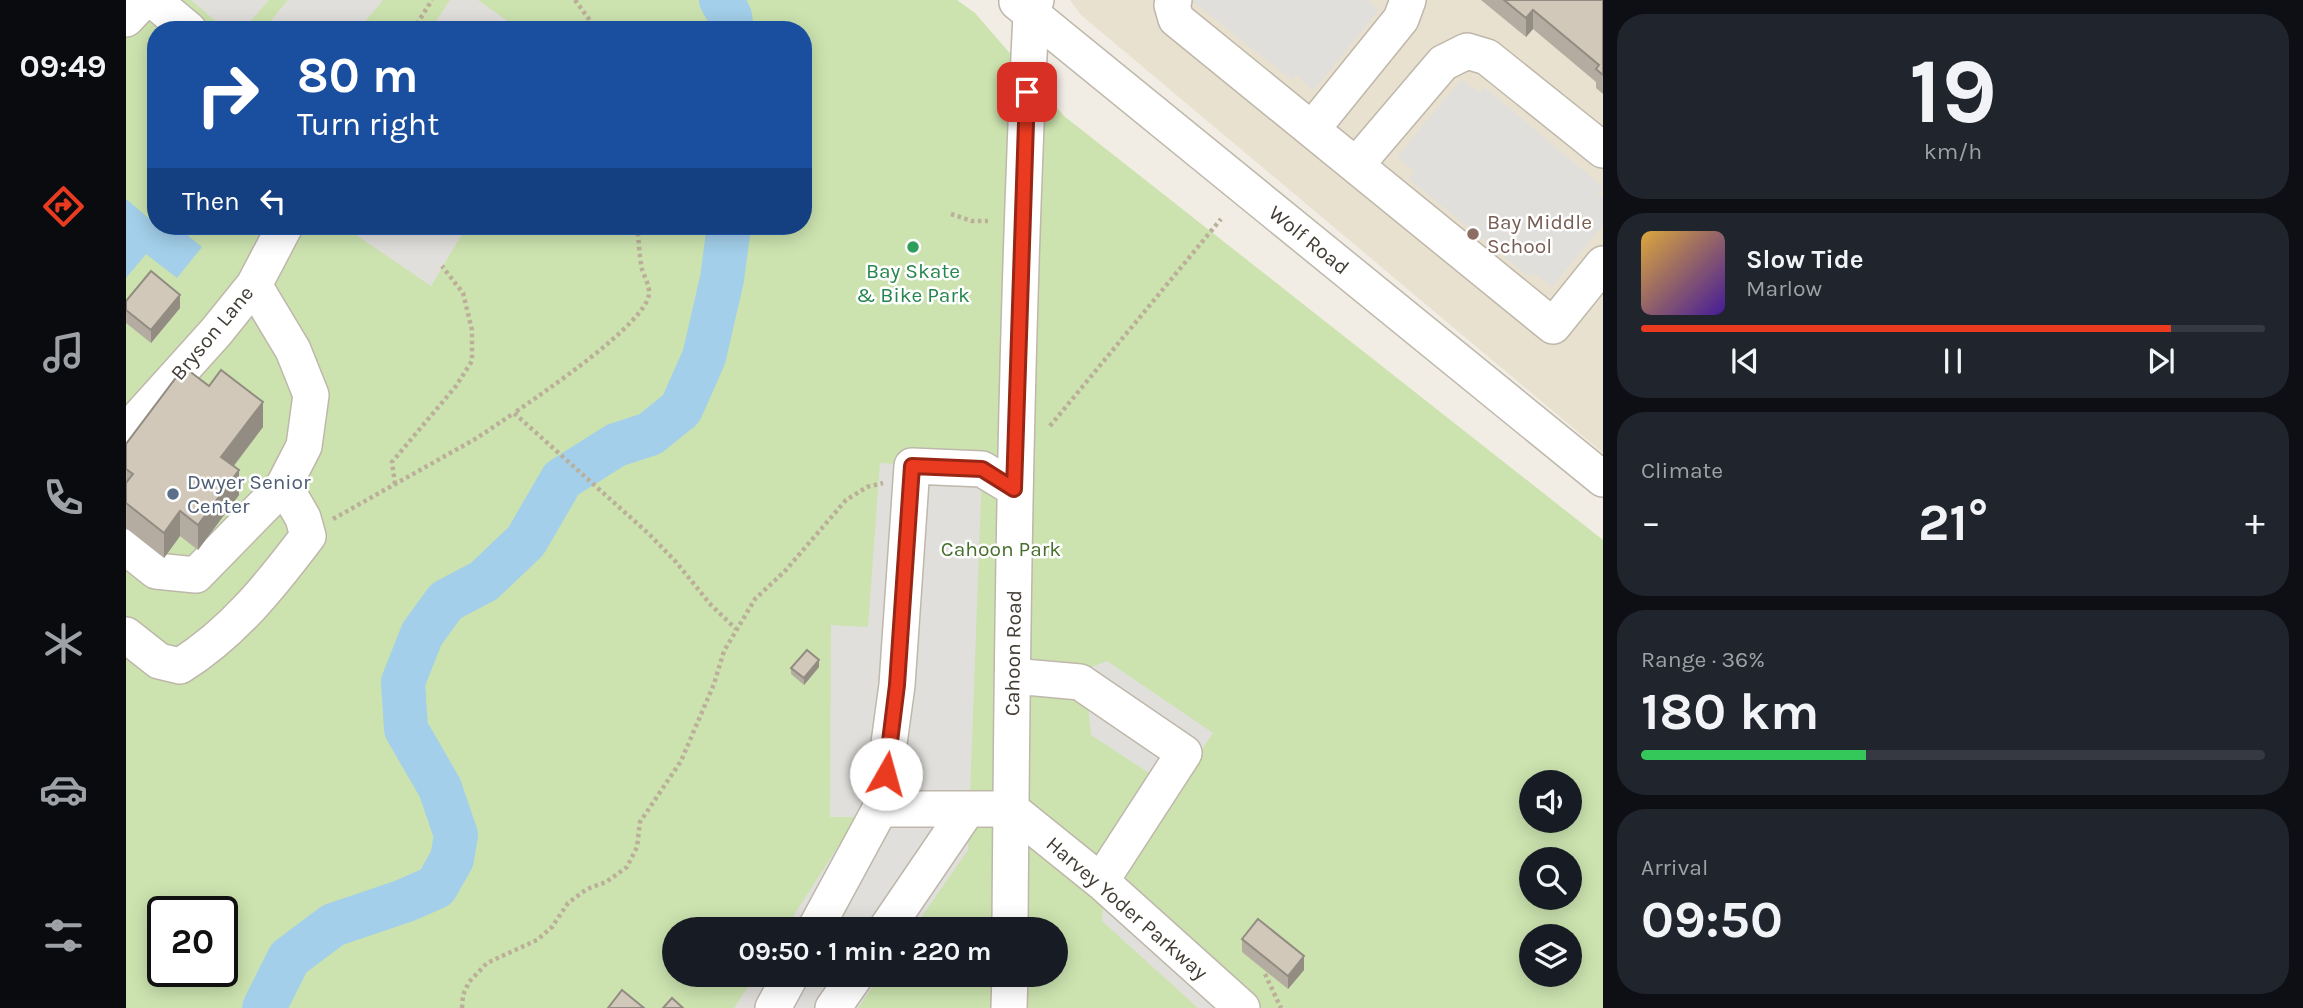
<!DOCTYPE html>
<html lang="en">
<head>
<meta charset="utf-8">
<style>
	:root { --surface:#171b24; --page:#20242c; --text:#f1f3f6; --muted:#9ea1a6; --line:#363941; --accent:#ea3b21 }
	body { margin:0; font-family:Karla,sans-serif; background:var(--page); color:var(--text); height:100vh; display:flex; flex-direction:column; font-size:26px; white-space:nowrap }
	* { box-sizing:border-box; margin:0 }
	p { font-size:23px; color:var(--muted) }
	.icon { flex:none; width:38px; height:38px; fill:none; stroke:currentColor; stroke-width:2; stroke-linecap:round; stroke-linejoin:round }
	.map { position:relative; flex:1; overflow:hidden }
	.side { display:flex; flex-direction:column; gap:14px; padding:14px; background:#0d0f14; width:700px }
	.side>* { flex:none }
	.banner { position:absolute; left:21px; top:21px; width:665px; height:214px; border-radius:28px; box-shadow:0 4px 18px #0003; background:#1a4fa0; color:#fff; overflow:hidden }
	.buttons { position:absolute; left:1393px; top:770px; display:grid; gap:14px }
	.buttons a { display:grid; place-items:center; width:63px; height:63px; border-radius:50%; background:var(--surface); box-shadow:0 4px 18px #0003; font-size:35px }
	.speed { position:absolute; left:21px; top:896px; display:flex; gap:14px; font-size:35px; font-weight:700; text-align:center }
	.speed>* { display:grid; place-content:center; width:91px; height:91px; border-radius:50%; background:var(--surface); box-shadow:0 4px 18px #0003; line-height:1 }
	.speed .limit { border:4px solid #111; border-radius:10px; background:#fff; color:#111 }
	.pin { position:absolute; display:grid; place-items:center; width:60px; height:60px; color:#fff; margin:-30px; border-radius:14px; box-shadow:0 4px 10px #0006 }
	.me { position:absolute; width:77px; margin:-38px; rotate:7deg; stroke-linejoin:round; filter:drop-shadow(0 0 5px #0008) }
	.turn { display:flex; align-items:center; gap:24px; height:147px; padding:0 35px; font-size:32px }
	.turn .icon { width:91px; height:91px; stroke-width:2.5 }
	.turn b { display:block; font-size:49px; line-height:60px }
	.then { display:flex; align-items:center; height:66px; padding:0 35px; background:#0003; gap:14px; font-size:26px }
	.big { font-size:52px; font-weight:700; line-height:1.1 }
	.side .tile { flex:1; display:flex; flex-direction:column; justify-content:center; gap:10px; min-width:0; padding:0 24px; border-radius:28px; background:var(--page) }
	.side .dial { align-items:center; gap:0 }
	.dial b { font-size:91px; line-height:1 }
	.song { display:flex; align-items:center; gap:21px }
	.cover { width:84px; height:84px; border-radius:10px; background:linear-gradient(135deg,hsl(40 70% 55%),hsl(260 70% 35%)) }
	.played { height:7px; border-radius:4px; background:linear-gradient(90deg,var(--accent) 85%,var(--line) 85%) }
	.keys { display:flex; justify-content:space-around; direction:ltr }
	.heat { display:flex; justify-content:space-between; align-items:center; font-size:38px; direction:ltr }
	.charge { height:10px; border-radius:5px; background:linear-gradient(90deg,#34c759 36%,var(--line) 0) }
	.trip { position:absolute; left:536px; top:917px; width:406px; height:70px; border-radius:35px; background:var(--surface); box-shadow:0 4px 18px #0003; font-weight:700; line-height:70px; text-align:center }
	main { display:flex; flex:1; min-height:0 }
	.tabs { display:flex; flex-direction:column; width:126px; justify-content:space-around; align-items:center; background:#090b0e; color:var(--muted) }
	.tabs .icon { width:49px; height:49px }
	.tabs .on { color:var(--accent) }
	.tabs b { font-size:32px; color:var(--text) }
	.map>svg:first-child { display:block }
	.education { fill:#e9e1cf }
	.green { fill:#cce3af; fill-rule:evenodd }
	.parking { fill:#e1dfdc }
	.water { fill:#a3cfea }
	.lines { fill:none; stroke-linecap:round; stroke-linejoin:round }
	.river { stroke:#a3cfea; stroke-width:44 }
	.minor-casing { stroke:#beb7aa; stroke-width:38 }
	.path { stroke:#bcaf9a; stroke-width:4.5; stroke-dasharray:3.5 3.5; stroke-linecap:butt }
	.minor { stroke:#fff; stroke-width:35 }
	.wall { fill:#b4aca0 }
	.shaded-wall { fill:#928c82 }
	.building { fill:#d1c8ba; stroke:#928c82; stroke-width:2 }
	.route-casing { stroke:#982615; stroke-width:18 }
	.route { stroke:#ea3b21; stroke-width:12 }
	.education-dot { fill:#8d6e63; stroke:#fff; stroke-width:2.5 }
	.leisure-dot { fill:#2e9e5b; stroke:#fff; stroke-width:2.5 }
	.service-dot { fill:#5c6f8a; stroke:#fff; stroke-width:2.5 }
	.labels { text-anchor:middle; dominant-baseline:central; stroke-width:5; stroke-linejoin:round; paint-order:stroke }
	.education-label { font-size:21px; fill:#785e54; stroke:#fff; text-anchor:start }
	.street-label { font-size:21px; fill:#423c34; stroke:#fff }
	.leisure-label { font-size:21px; fill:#27864d; stroke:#fff }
	.service-label { font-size:21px; fill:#4e5e75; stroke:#fff; text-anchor:start }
	.park-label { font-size:21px; fill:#476f2c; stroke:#fff }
</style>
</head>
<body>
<main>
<nav class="tabs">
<b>09:49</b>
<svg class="icon on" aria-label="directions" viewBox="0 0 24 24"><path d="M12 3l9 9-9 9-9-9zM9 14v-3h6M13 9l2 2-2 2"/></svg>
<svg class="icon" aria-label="music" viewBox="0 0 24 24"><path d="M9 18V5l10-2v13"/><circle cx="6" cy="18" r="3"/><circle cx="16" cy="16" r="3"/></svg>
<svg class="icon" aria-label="phone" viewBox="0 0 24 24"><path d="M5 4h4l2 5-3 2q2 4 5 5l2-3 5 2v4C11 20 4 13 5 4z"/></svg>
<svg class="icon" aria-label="climate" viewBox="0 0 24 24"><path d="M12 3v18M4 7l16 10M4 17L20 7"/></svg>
<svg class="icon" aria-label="car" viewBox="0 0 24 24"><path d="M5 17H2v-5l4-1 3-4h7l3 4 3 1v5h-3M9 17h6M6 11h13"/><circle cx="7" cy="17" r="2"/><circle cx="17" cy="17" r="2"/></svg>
<svg class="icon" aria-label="filters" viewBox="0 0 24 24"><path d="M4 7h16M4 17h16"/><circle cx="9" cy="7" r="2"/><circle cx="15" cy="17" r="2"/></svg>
</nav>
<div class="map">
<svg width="1477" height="1008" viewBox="0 0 1477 1008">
	<rect width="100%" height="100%" fill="#f1ece4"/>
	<path class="education" d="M944,0H1477V453L955,15Z"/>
	<path class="green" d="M0,0H831L849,13L938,116L1477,540V1008H0ZM30,30H677V226H30ZM1405,782H1444V821H1405ZM1405,859H1444V898H1405ZM37,912H96V971H37ZM548,929H929V975H548ZM1405,936H1444V975H1405Z"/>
	<path class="parking" d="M65,0H143L117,30H100Z
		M162,0H257L232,30H137Z
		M324,0H352L394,30H304Z
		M1065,0H1241L1253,10L1187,91L1171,75L1166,80Z
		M1335,79L1354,93L1358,87L1477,187L1471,193L1477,198V225L1426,287L1408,273L1403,277L1283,179L1288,172L1271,157Z
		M217,226H341L305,286Z
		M754,463L856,469L842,850L787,929H659L731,817H704L705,625L742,627Z
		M981,661L1087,733L1049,790L965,735L958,670Z
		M978,884L1116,1008H1072L976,921Z
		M630,975H755L732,1008H608Z"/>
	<path class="water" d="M0,199L38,231L44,226H50L76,247L51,278L20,254L0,278Z"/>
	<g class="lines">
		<path class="river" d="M595,0L604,16L606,30
			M138,1008L163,958L207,925L278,901L310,887L326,859L330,835L314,788L280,729L277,682L296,634L320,601L358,581L400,541L436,479L490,445L524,434L555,409L578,357L596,279L603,226"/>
		<defs>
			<path id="minor" d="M27,0L63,30
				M1048,0L1046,5L1050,19L1427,326L1477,264
				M891,2L1477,479
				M0,19L18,0
				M1186,129L1275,19L1282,0
				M1231,164L1317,63L1341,51L1361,57L1477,150
				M0,432L90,332L128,285L159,226
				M889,489L856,469L786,466L771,685L754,809H885L978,884L1116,1008
				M0,547L30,571L70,575L158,485L178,446L185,395L167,350L128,285
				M0,635L33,661L54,666C107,633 145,585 182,536L177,518L158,485
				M887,676L954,682L1058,753L975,881
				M689,929L754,809
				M760,929L841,810
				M884,929C886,624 890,319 905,14L910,0
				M647,1008L665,975
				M707,1008L730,975
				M883,1008L884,975"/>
		</defs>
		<use href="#minor" class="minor-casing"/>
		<path class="path" d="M449,0L471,30
			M287,30L306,0
			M825,214L846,221H862
			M511,226C513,240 513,255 516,269C518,276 524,286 523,294C520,324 415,394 388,413L523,534L550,562L585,605L610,629
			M924,426L1095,219
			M269,484L266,462L330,386L346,361V330L337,293L316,266
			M207,519L351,438L388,413
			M1139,974L1155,1008
			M336,1008L337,995L343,982L361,963L411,940L426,927L442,903L461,889L480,882L501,867L511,847L514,822L555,761L588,684L598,651L629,599L659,571L720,500L741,487L757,483"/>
		<use href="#minor" class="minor"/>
	</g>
	<path class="wall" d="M1355,0H1477V94L1470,88V82L1407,29L1400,37Z
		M0,301L54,308L25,343L0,323Z
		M137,427L108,466L113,495L72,550L54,536L38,558L0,528V444Z
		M693,667L678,685L665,674V668Z
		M1116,939L1178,970L1162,989L1116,952Z"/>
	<path class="shaded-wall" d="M1407,10V29L1400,37V18Z
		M54,295V308L25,343V330Z
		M137,402V427L95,482V457Z
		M113,470V495L72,550V525Z
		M54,511V536L38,558V533Z
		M693,660V667L678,685V678Z
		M1178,956V970L1162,989V976Z"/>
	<path class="building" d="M1378,0H1477V75L1470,69L1473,65L1407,10L1400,18Z
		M25,271L54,295L25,330L0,310V301Z
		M58,367L83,386L95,370L137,402L95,457L113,470L72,525L54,511L38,533L0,503V483L7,474L0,469V444Z
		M681,650L693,660L678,678L665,668Z
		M1132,919L1178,956L1162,976L1116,939Z
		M496,990L518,1008H482Z
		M546,998L557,1008H537Z"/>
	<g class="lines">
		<defs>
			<path id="route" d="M760,774L771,685L786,466L856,469L888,489L901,92"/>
		</defs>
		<use href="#route" class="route-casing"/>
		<use href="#route" class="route"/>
	</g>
	<circle class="education-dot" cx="1347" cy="234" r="7"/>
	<circle class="leisure-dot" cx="787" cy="247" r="7"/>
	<circle class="service-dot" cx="47" cy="494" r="7"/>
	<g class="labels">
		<g class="education-label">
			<text x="1361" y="222">Bay Middle<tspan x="1361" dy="24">School</tspan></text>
		</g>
		<g class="street-label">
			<text transform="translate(1183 240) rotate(39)">Wolf Road</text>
			<text transform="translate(86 333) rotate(-50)">Bryson Lane</text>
			<text transform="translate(887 653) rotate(-89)">Cahoon Road</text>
			<text transform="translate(1001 908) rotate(41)">Harvey Yoder Parkway</text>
		</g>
		<g class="leisure-label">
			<text x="787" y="271">Bay Skate<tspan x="787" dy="24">&amp; Bike Park</tspan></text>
		</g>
		<g class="service-label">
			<text x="61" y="482">Dwyer Senior<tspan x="61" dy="24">Center</tspan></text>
		</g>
		<g class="park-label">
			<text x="875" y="549">Cahoon Park</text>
		</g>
	</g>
</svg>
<div class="buttons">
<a><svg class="icon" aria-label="sound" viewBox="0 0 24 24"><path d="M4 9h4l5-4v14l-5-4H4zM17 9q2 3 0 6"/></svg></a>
<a><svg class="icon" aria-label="search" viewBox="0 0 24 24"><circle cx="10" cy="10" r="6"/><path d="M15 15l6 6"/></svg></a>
<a><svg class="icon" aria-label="layers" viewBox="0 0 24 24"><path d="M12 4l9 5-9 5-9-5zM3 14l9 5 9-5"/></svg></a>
</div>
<div class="speed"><div class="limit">20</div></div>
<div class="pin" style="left:901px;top:92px;background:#d93025"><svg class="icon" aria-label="arrive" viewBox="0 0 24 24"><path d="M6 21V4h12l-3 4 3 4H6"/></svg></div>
<svg class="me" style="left:760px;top:774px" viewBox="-20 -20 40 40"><circle r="19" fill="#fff"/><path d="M0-13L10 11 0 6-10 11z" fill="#ea3b21"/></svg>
<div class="trip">09:50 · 1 min · 220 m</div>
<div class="banner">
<div class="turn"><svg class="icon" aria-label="right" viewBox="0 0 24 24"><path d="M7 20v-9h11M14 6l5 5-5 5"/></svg><div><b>80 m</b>Turn right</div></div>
<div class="then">Then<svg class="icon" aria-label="left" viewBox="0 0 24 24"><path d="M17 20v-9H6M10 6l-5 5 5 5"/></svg></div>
</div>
</div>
<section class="side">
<div class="tile dial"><b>19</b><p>km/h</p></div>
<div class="tile">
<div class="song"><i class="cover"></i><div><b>Slow Tide</b><p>Marlow</p></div></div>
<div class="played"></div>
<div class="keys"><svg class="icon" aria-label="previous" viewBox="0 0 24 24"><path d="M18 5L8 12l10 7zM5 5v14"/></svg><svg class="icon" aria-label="pause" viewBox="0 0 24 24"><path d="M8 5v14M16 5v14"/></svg><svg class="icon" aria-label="next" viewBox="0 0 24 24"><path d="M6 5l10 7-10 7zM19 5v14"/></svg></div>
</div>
<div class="tile"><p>Climate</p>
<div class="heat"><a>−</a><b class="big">21°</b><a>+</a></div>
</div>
<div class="tile"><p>Range · 36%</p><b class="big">180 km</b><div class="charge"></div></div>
<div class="tile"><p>Arrival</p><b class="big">09:50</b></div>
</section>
</main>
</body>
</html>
